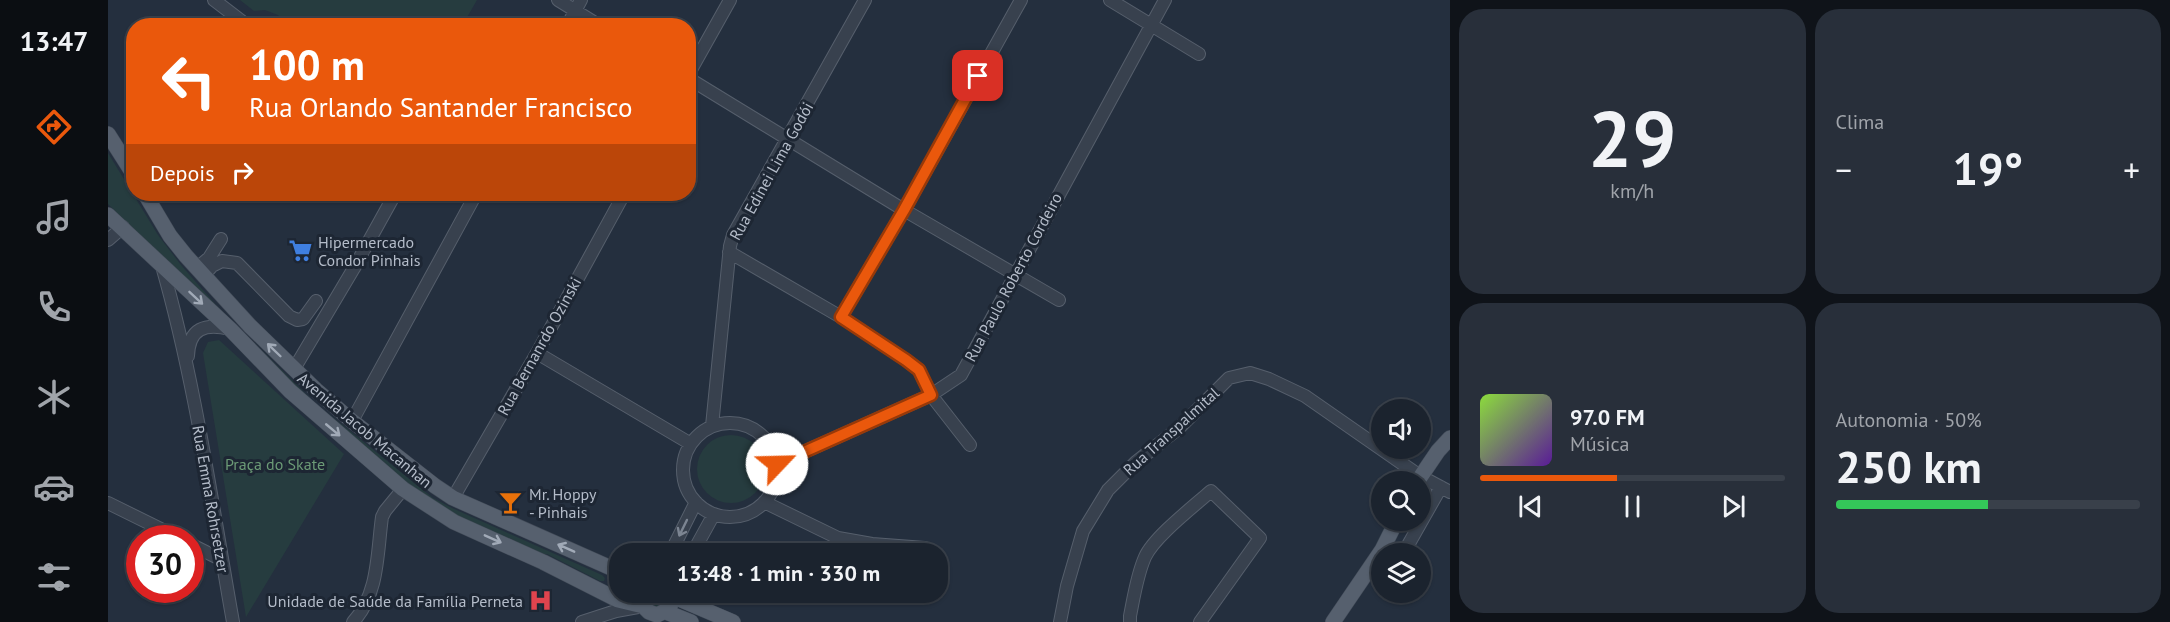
<!DOCTYPE html>
<html lang="pt">
<head>
<meta charset="utf-8">
<style>
	:root { --surface:#1b232e; --page:#282f3a; --text:#f1f3f6; --muted:#a0a4aa; --line:#39404a; --accent:#ea580c }
	body { margin:0; font-family:"PT Sans",sans-serif; background:var(--page); color:var(--text); height:100vh; display:flex; flex-direction:column; font-size:22px; white-space:nowrap }
	* { box-sizing:border-box; margin:0 }
	p { font-size:20px; color:var(--muted) }
	.icon { flex:none; width:33px; height:33px; fill:none; stroke:currentColor; stroke-width:2; stroke-linecap:round; stroke-linejoin:round }
	.map { position:relative; flex:1; overflow:hidden }
	.side { display:flex; flex-direction:column; gap:9px; padding:9px; background:#0f1319; width:720px }
	.side>* { flex:none }
	.guide { position:absolute; left:18px; top:18px; width:570px; height:183px; border-radius:24px; box-shadow:0 2px 4px #0004,0 0 0 2px var(--line); background:#ea580c; color:#fff; overflow:hidden }
	.fabs { position:absolute; left:1263px; top:399px; display:grid; gap:12px }
	.fabs a { display:grid; place-items:center; width:60px; height:60px; border-radius:50%; background:var(--surface); box-shadow:0 2px 4px #0004,0 0 0 2px var(--line); font-size:30px }
	.speed { position:absolute; left:18px; top:525px; display:flex; gap:12px; font-size:30px; font-weight:700; text-align:center }
	.speed>* { display:grid; place-content:center; width:78px; height:78px; border-radius:50%; background:var(--surface); box-shadow:0 2px 4px #0004,0 0 0 2px var(--line); line-height:1 }
	.speed .limit { border:9px solid #d22; background:#fff; color:#111 }
	.pin { position:absolute; display:grid; place-items:center; width:51px; height:51px; color:#fff; margin:-26px; border-radius:12px; box-shadow:0 3px 9px #0006 }
	.me { position:absolute; width:66px; margin:-33px; rotate:66deg; stroke-linejoin:round; filter:drop-shadow(0 0 4px #0008) }
	.turn { display:flex; align-items:center; gap:21px; height:126px; padding:0 24px; font-size:27px }
	.turn .icon { width:78px; height:78px; stroke-width:2.5 }
	.turn b { display:block; font-size:42px; line-height:51px }
	.then { display:flex; align-items:center; height:57px; padding:0 24px; background:#0003; gap:12px; font-size:22px }
	.big { font-size:45px; font-weight:700; line-height:1.1 }
	.side .tile { flex:1; display:flex; flex-direction:column; justify-content:center; gap:9px; min-width:0; padding:0 21px; border-radius:24px; background:var(--page) }
	.side .dial { align-items:center; gap:0 }
	.dial b { font-size:78px; line-height:1 }
	.song { display:flex; align-items:center; gap:18px }
	.cover { width:72px; height:72px; border-radius:9px; background:linear-gradient(135deg,hsl(90 70% 55%),hsl(270 70% 35%)) }
	.played { height:6px; border-radius:3px; background:linear-gradient(90deg,var(--accent) 45%,var(--line) 45%) }
	.keys { display:flex; justify-content:space-around; direction:ltr }
	.heat { display:flex; justify-content:space-between; align-items:center; font-size:33px; direction:ltr }
	.charge { height:9px; border-radius:4px; background:linear-gradient(90deg,#34c759 50%,var(--line) 0) }
	.side .tiles { flex:1; display:grid; gap:9px; grid-template-columns:repeat(2,1fr) }
	.trip { position:absolute; left:501px; top:543px; width:339px; height:60px; border-radius:24px; background:var(--surface); box-shadow:0 2px 4px #0004,0 0 0 2px var(--line); font-weight:700; line-height:60px; text-align:center }
	main { display:flex; flex:1; min-height:0 }
	.dock { display:flex; flex-direction:column; width:108px; justify-content:space-around; align-items:center; background:#0b0e12; color:var(--muted) }
	.dock .icon { width:42px; height:42px }
	.dock .selected { color:var(--accent) }
	.dock b { font-size:27px; color:var(--text) }
	.map>svg:first-child { display:block }
	.green { fill:#263c3f }
	.lines { fill:none; stroke-linecap:round; stroke-linejoin:round }
	.minor-casing { stroke:#565f6c; stroke-width:14 }
	.major-casing { stroke:#414a57; stroke-width:16 }
	.minor { stroke:#38414e; stroke-width:12 }
	.major { stroke:#56606e; stroke-width:15 }
	.oneway { stroke:#a1aab7 }
	.oneway2 { stroke:#7c8592 }
	.route-casing { stroke:#983908; stroke-width:15 }
	.route { stroke:#ea580c; stroke-width:10 }
	.labels { text-anchor:middle; dominant-baseline:central; stroke-width:6; stroke-linejoin:round; paint-order:stroke }
	.street-label { font-size:16px; fill:#b4bcc9; stroke:#1d2633 }
	.poi-label { font-size:16px; fill:#b4bcc9; stroke:#1d2633; text-anchor:start }
	.park-label { font-size:16px; fill:#6b9a76; stroke:#1d2633 }
</style>
</head>
<body>
<main>
<nav class="dock">
<b>13:47</b>
<svg class="icon selected" aria-label="directions" viewBox="0 0 24 24"><path d="M12 3l9 9-9 9-9-9zM9 14v-3h6M13 9l2 2-2 2"/></svg>
<svg class="icon" aria-label="music" viewBox="0 0 24 24"><path d="M9 18V5l10-2v13"/><circle cx="6" cy="18" r="3"/><circle cx="16" cy="16" r="3"/></svg>
<svg class="icon" aria-label="phone" viewBox="0 0 24 24"><path d="M5 4h4l2 5-3 2q2 4 5 5l2-3 5 2v4C11 20 4 13 5 4z"/></svg>
<svg class="icon" aria-label="climate" viewBox="0 0 24 24"><path d="M12 3v18M4 7l16 10M4 17L20 7"/></svg>
<svg class="icon" aria-label="car" viewBox="0 0 24 24"><path d="M5 17H2v-5l4-1 3-4h7l3 4 3 1v5h-3M9 17h6M6 11h13"/><circle cx="7" cy="17" r="2"/><circle cx="17" cy="17" r="2"/></svg>
<svg class="icon" aria-label="filters" viewBox="0 0 24 24"><path d="M4 7h16M4 17h16"/><circle cx="9" cy="7" r="2"/><circle cx="15" cy="17" r="2"/></svg>
</nav>
<div class="map">
<svg width="1342" height="622" viewBox="0 0 1342 622">
	<rect width="100%" height="100%" fill="#242f3e"/>
	<path class="green" d="M132,0H369L357,21V25L179,26L170,15L157,10L146,11Z
		M0,153L50,235L73,265L108,305L206,402L325,498L344,508L494,575L497,578L496,581H492L439,554L434,555L355,519L324,503L223,422L0,204Z
		M111,340L236,454L138,617L95,353L100,342Z
		M589 469a34 34 0 1 1 68 0a34 34 0 1 1-68 0Z
		M542,593H555L557,603L551,608L544,606L540,597Z"/>
	<g class="lines">
		<defs>
			<path id="minor" d="M106,0L140,26
				M450,0L492,26
				M1002,0L1091,54
				M459,26L473,0
				M580,75L622,0
				M580,78L796,210L951,300
				M0,240L15,227
				M621,252L733,317L798,360L811,370L823,395L862,445
				M54,266C87,381 104,504 125,622
				M89,268L101,258L113,239
				M96,275L104,266L114,261L129,263L181,316L189,320L195,319L208,301
				M733,317L796,210L913,0
				M429,353L583,444
				M80,356C81,328 97,323 122,329
				M186,369L246,268L287,194
				M244,421L368,194
				M575 470a47 47 0 1 1 94 0a47 47 0 1 1-94 0Z
				M604,426L622,246L625,235L757,0
				M669,464L823,395L853,375L1057,0
				M345,498L429,353L516,194
				M656,502L730,538L764,544L817,548
				M0,503L71,538
				M82,544L114,560
				M562,554L588,502
				M584,554L606,514
				M1295,554L1333,487
				M245,622C271,594 269,553 274,517L277,511L295,489
				M474,622L508,611L530,607
				M952,622L959,586L975,531L1000,490L1028,462L1071,428L1121,378L1142,373L1161,379L1197,396L1312,476L1342,492
				M1022,622V616C1026,596 1029,575 1037,557C1046,537 1085,507 1103,491L1152,538L1092,622"/>
			<path id="major" d="M0,134L26,175
				M37,194L62,236L78,256L142,326L208,390L244,421L327,486L345,498L512,572
				M0,215L122,329L182,391L295,489L346,522L435,562L510,600L535,606
				M1309,482L1330,451L1342,438
				M535,592V606L541,612L549,615L561,609L564,601L563,592
				M564,596L625,622
				M558,612L583,622
				M1225,622L1274,550L1289,520"/>
		</defs>
		<use href="#minor" class="minor-casing"/>
		<use href="#major" class="major-casing"/>
		<use href="#minor" class="minor"/>
		<use href="#major" class="major"/>
	</g>
	<defs><path id="oneway-shaft" d="M-6 0H5M1.5-3L5.5 0L1.5 3" fill="none" stroke-width="1.6" stroke-linecap="round" stroke-linejoin="round" transform="scale(1.5)"/></defs>
	<g class="oneway">
		<use href="#oneway-shaft" transform="translate(88 298) rotate(43)"/>
		<use href="#oneway-shaft" transform="translate(166 350) rotate(-136)"/>
		<use href="#oneway-shaft" transform="translate(225 430) rotate(40)"/>
		<use href="#oneway-shaft" transform="translate(385 539) rotate(24)"/>
		<use href="#oneway-shaft" transform="translate(458 548) rotate(-156)"/>
	</g>
	<use class="oneway2" href="#oneway-shaft" transform="translate(575 528) rotate(116)"/>
	<g class="lines">
		<defs>
			<path id="route" d="M669,464L823,395L811,370L798,360L733,317L796,210L870,76"/>
		</defs>
		<use href="#route" class="route-casing"/>
		<use href="#route" class="route"/>
	</g>
	<defs>
		<symbol id="supermarket-bare" viewBox="-9 -9 18 18"><path d="M-6-5.5h2.5l.6 2H6L4.5 2H-2.5L-4.4-4H-6ZM-1.5 3.2a1.3 1.3 0 1 0 .1 0ZM3 3.2a1.3 1.3 0 1 0 .1 0Z" fill="#3f7fe0" stroke="#1d2633" stroke-width="2.5" paint-order="stroke"/></symbol>
		<symbol id="bar-bare" viewBox="-9 -9 18 18"><path d="M-6-5H6L.8 .8V4.5H3.5V6h-7V4.5H-.8V.8Z" fill="#e8710a" stroke="#1d2633" stroke-width="2.5" paint-order="stroke"/></symbol>
		<symbol id="hospital-bare" viewBox="-9 -9 18 18"><path d="M-5-5h3v3.5h4V-5h3V5h-3V1.5h-4V5h-3Z" fill="#e0444e" stroke="#1d2633" stroke-width="2.5" paint-order="stroke"/></symbol>
	</defs>
	<g fill-rule="evenodd">
		<use href="#supermarket-bare" x="176" y="234" width="33" height="33"/>
		<use href="#bar-bare" x="386" y="486" width="33" height="33"/>
		<use href="#hospital-bare" x="416" y="584" width="33" height="33"/>
	</g>
	<g class="labels">
		<g class="street-label">
			<text transform="translate(663 171) rotate(-61)">Rua Edinei Lima Godói</text>
			<text transform="translate(905 277) rotate(-62)">Rua Paulo Roberto Cordeiro</text>
			<text transform="translate(431 346) rotate(-61)">Rua Bernanrdo Ozinski</text>
			<text transform="translate(257 430) rotate(40)">Avenida Jacob Macanhan</text>
			<text transform="translate(1063 431) rotate(-42)">Rua Transpalmital</text>
			<text transform="translate(103 499) rotate(80)">Rua Emma Rohrsetzer</text>
		</g>
		<g class="poi-label">
			<text x="210" y="242">Hipermercado<tspan x="210" dy="18">Condor Pinhais</tspan></text>
			<text x="421" y="494">Mr. Hoppy<tspan x="421" dy="18">- Pinhais</tspan></text>
			<text x="415" y="601" text-anchor="end">Unidade de Saúde da Família Perneta</text>
		</g>
		<g class="park-label">
			<text x="167" y="464">Praça do Skate</text>
		</g>
	</g>
</svg>
<div class="fabs">
<a><svg class="icon" aria-label="sound" viewBox="0 0 24 24"><path d="M4 9h4l5-4v14l-5-4H4zM17 9q2 3 0 6"/></svg></a>
<a><svg class="icon" aria-label="search" viewBox="0 0 24 24"><circle cx="10" cy="10" r="6"/><path d="M15 15l6 6"/></svg></a>
<a><svg class="icon" aria-label="layers" viewBox="0 0 24 24"><path d="M12 4l9 5-9 5-9-5zM3 14l9 5 9-5"/></svg></a>
</div>
<div class="speed"><div class="limit">30</div></div>
<div class="pin" style="left:870px;top:76px;background:#d93025"><svg class="icon" aria-label="arrive" viewBox="0 0 24 24"><path d="M6 21V4h12l-3 4 3 4H6"/></svg></div>
<svg class="me" style="left:669px;top:464px" viewBox="-20 -20 40 40"><circle r="19" fill="#fff"/><path d="M0-13L10 11 0 6-10 11z" fill="#ea580c"/></svg>
<div class="trip">13:48 · 1 min · 330 m</div>
<div class="guide">
<div class="turn"><svg class="icon" aria-label="left" viewBox="0 0 24 24"><path d="M17 20v-9H6M10 6l-5 5 5 5"/></svg><div><b>100 m</b>Rua Orlando Santander Francisco</div></div>
<div class="then">Depois<svg class="icon" aria-label="right" viewBox="0 0 24 24"><path d="M7 20v-9h11M14 6l5 5-5 5"/></svg></div>
</div>
</div>
<section class="side">
<div class="tiles">
<div class="tile dial"><b>29</b><p>km/h</p></div>
<div class="tile"><p>Clima</p>
<div class="heat"><a>−</a><b class="big">19°</b><a>+</a></div>
</div>
<div class="tile">
<div class="song"><i class="cover"></i><div><b>97.0 FM</b><p>Música</p></div></div>
<div class="played"></div>
<div class="keys"><svg class="icon" aria-label="previous" viewBox="0 0 24 24"><path d="M18 5L8 12l10 7zM5 5v14"/></svg><svg class="icon" aria-label="pause" viewBox="0 0 24 24"><path d="M8 5v14M16 5v14"/></svg><svg class="icon" aria-label="next" viewBox="0 0 24 24"><path d="M6 5l10 7-10 7zM19 5v14"/></svg></div>
</div>
<div class="tile"><p>Autonomia · 50%</p><b class="big">250 km</b><div class="charge"></div></div>
</div>
</section>
</main>
</body>
</html>
